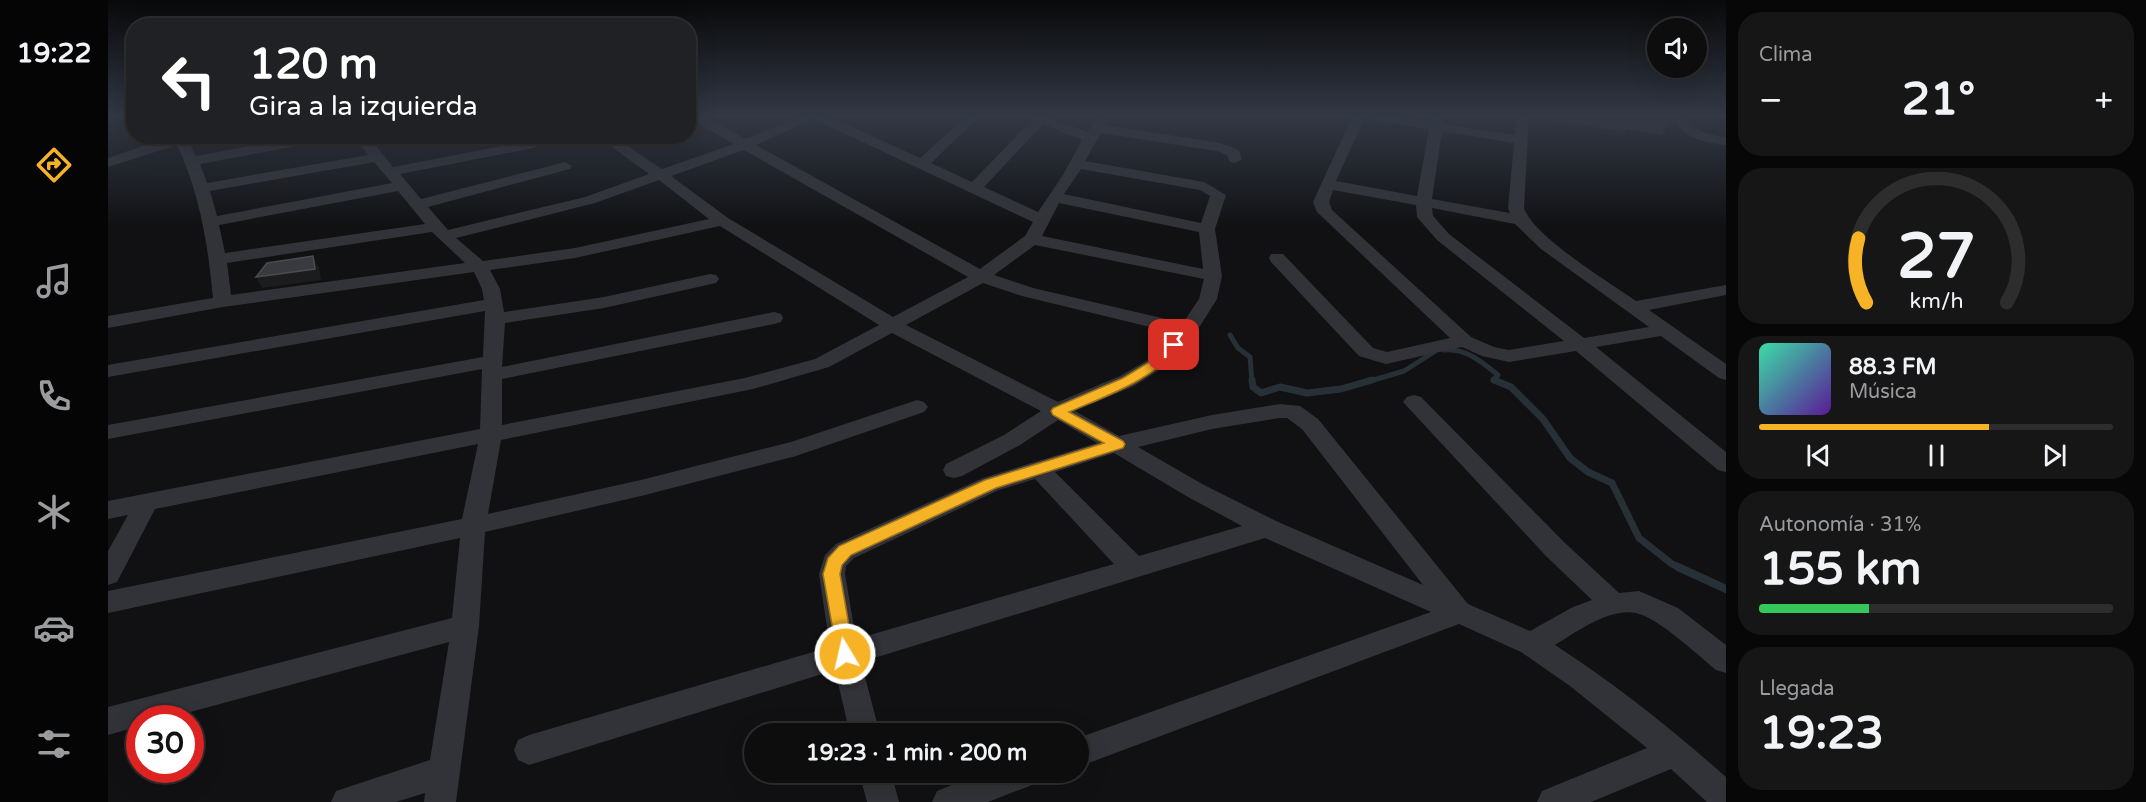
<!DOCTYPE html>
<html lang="es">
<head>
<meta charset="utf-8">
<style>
	:root { --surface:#0d0d0e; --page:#161617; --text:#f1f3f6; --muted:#9a9c9e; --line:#2d2d2e; --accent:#f6b325 }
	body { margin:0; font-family:"Varela Round",sans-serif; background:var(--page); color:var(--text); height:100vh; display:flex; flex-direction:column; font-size:22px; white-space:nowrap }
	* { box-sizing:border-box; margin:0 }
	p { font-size:20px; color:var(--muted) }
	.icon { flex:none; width:33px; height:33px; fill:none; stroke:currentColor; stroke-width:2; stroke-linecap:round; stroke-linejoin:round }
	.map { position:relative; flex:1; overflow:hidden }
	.details { display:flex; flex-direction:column; gap:12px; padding:12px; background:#070708; width:420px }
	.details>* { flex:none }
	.hud { position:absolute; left:18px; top:18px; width:570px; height:126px; border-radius:24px; box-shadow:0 6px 24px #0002,0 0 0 2px var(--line); background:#202124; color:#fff; overflow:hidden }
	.fabs { position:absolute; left:1539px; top:18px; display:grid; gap:12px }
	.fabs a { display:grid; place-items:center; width:60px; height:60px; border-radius:50%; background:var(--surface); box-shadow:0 6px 24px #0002,0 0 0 2px var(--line); font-size:30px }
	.speed { position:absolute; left:18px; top:705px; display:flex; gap:12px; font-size:30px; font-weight:700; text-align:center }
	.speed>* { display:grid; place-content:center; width:78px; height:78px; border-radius:50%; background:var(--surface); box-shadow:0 6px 24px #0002,0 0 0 2px var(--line); line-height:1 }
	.speed .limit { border:9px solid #d22; background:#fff; color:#111 }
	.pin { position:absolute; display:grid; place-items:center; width:51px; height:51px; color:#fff; margin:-26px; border-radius:12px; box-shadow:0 3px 9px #0006 }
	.me { position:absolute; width:66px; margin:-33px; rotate:351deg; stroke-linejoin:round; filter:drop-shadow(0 0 4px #0008) }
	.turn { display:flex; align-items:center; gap:21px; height:126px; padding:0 24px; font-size:27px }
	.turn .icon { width:78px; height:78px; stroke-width:2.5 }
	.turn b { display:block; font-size:42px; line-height:51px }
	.big { font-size:45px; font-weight:700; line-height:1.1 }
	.details .widget { flex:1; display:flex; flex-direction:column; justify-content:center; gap:9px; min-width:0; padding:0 21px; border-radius:24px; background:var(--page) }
	.details .dial { align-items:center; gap:0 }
	.dial svg { height:156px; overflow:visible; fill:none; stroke:var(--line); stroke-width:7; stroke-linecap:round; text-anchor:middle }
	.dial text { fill:var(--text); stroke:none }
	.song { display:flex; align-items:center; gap:18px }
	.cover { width:72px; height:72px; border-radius:9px; background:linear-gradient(135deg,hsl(160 70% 55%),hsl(270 70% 35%)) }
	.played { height:6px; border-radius:3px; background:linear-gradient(90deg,var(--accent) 65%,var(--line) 65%) }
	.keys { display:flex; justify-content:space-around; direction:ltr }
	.heat { display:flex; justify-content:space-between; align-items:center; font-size:33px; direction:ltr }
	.charge { height:9px; border-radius:4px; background:linear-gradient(90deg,#34c759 31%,var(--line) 0) }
	.trip { position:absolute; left:636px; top:723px; width:345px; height:60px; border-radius:30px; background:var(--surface); box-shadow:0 6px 24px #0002,0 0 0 2px var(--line); font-weight:700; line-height:60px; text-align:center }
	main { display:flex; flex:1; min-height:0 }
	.tabs { display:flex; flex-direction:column; width:108px; justify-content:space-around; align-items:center; background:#050506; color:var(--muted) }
	.tabs .icon { width:42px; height:42px }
	.tabs .active { color:var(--accent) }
	.tabs b { font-size:27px; color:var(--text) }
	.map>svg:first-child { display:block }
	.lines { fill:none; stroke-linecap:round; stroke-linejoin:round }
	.stream-far2 { stroke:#273036; stroke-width:5 }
	.stream-far1 { stroke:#273036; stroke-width:7 }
	.stream { stroke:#273036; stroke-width:8 }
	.street { fill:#323338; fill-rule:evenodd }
	.wall { fill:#2d2d31 }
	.shaded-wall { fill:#1c1c1f }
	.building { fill:#393a3f; stroke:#4a4b51; stroke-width:1.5 }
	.route { fill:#f6b325; stroke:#a07418; stroke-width:1.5 }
</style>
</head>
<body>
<main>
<nav class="tabs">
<b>19:22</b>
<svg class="icon active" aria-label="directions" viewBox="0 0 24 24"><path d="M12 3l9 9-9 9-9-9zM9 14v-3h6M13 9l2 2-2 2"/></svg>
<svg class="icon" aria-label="music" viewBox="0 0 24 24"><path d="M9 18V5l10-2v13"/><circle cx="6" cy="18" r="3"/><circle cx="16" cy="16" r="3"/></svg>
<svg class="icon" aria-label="phone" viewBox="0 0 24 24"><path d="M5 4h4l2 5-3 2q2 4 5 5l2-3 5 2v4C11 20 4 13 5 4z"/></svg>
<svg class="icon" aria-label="climate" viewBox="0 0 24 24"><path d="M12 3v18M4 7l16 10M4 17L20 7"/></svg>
<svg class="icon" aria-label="car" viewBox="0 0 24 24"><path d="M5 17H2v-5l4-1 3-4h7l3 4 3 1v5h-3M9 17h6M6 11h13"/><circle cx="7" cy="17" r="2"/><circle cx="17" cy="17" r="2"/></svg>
<svg class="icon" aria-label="filters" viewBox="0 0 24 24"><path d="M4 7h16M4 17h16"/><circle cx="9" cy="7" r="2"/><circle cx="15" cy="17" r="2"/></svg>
</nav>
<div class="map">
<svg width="1618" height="802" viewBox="0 0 1618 802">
	<rect width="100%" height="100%" fill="#111113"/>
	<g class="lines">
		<path class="stream-far2" d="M1122,335L1130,348L1142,357L1144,382
			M1336,350C1358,348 1374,362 1390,375L1386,380L1390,382
			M1259,382L1296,371L1326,352"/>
		<path class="stream-far1" d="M1144,380L1145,387L1153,393L1172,387L1199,393L1233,389L1264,380
			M1386,380L1403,387L1435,419L1462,458L1480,472L1504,483L1531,538L1564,564L1573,568"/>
		<path class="stream" d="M1570,567L1618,589"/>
		<path class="street" d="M580,115H594L638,139L695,115H718L812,158L860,115H873L823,163L864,182L924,120L917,115H934L979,132L992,115H1004L997,125L1112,143L1131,150L1134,159L1127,163L1122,162L1119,155L1109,151L993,133L977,161L1096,182L1118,195L1107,229L1114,276L1109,299L1087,334L1059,365L1026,386L967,411L1011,436L1104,415L1172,404L1192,406L1210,419L1360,604L1422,631L1465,607L1484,600L1438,556L1295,402L1299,397L1306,395L1313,397L1456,542L1511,593L1531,591L1570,608L1618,645V673L1608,670C1590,655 1549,617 1528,613C1500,608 1469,632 1447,645C1507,684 1564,729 1618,777V802H1599L1563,769L1483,802H1429L1434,791L1539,748L1462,686L1413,652L1351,624L970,767V738L1323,612L1157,538L753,662L772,734H742L727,670L421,765L410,760L406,750L410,740L421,735L722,647L711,574L717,555L728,544L875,478L989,443L950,420L912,445L854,476L846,478L838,476L835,470L838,464L896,435L933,411L784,333L721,367L645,389L393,440L380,514L533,480L683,442L809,400L816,402L820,407L816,412L688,456L533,496L377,532L371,626L348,802H316L317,793L288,802H223L228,791L322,760L341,642L60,718H32V726L0,735V707L344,618L352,538L0,613V591L354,519L370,444L47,509L9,582L0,585V551L20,515L0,519V501L372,429L374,369L0,439V425L375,357L377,311L0,377V365L376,300L374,289L366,272L115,307L0,328V316L105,298C100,245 92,194 69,145L0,167V158L64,136H81L79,139L88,156L195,136H226L220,140L92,164L99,183L260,155L246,136H260L285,167L425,140L432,144L425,148L292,174L313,199L457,162L464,166L462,169L320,207L340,230L477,197L541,174L489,136H505L554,169L626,144L580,118ZM706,119L925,222L917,236L872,269L648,145ZM935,124L974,140L955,175L930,212L876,187ZM636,150L860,277L785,317L620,218L563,176ZM266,162L284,183L109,216L102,191ZM973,169L1092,190L1102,196L1093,223L956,194ZM551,180L601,219L467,248L375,261L348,238L487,203ZM290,191L317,224L117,253L111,225ZM951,203L1091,232L1095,269L934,236ZM612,226L771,325L707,359L637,378L394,425V379L666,324L673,322L675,318L673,314L666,312L394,367L397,323L496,308L608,283L611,279L608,275L602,274L496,297L396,312L392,289L382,270L467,258ZM324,232L357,263L123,295L119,263ZM927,245L1096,279L1091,299L1075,323L925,288L886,275ZM875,283L914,296L1067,333L1045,357L1012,376L950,402L798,325ZM1172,418H1179L1194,429L1315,585L1168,521L1096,485L1030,447L1104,429ZM1006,453L1080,497L1134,526L1031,556L947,472ZM927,479L1006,564L748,639L737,574L738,566L746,558L891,490Z
			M1164,115H1176V117L1170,121L1165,120Z
			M1245,115H1279L1322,122L1324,115H1336L1335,124L1407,135L1409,115H1421L1416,208C1426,237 1501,282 1528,301L1618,285V295L1541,310L1618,364V380L1611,378L1553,336L1488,347L1618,452V472L1610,470L1468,351L1401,362L1374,356L1354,347L1278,364L1271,362L1251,356L1163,262L1161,258L1163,254H1175L1265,348L1279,352L1342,338L1209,212L1205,202ZM1256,119L1321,129L1309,196L1228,181ZM1334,131L1406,143L1400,208L1402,213L1324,199ZM1225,190L1308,205L1309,217L1329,240L1456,341L1401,350L1386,347L1363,337L1224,210L1221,202ZM1324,208L1407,224L1433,249L1541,327L1476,338L1341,234L1325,216Z
			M1565,115H1577C1587,132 1599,135 1618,137V145C1594,142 1575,139 1565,115Z
			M751,772H783L791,802H759Z
			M876,772H934L929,783L880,802H824L829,791Z"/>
	</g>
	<path class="wall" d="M1422,115H1563L1564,118L1554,135L1518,129L1517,132L1423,117Z"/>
	<path class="shaded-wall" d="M205,256L211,268L213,280L154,288L148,277Z"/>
	<path class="building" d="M1544,115H1563L1564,118Z
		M205,256L207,269L148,277L159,263Z"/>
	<linearGradient id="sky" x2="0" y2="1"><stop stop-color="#09090a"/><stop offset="0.51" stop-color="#323844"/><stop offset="1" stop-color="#323844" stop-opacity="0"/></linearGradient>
	<rect width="1618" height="227" fill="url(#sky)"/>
	<path class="route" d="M1066,342L1073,345C1046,380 1000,395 961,412L1015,441L1017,444L1015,448L888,488L743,555L734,565L732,574L746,654L743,659L737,662L730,659L715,574L720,558L731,546L877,480L996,443L945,415L943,411L945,408L1015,378L1048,358L1062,343Z"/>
</svg>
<div class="fabs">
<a><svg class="icon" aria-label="sound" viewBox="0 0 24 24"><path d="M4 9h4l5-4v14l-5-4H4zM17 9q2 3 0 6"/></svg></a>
</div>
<div class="speed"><div class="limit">30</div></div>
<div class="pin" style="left:1066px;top:345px;background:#d93025"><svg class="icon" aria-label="arrive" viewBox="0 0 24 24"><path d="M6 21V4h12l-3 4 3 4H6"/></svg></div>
<svg class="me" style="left:737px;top:654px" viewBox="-20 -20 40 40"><circle r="17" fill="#f6b325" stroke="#fff" stroke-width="3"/><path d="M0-11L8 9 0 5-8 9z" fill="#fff"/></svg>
<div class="trip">19:23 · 1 min · 200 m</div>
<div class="hud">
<div class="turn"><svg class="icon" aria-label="left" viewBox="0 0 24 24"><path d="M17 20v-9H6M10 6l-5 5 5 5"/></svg><div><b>120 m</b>Gira a la izquierda</div></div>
</div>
</div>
<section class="details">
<div class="widget"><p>Clima</p>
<div class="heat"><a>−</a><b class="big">21°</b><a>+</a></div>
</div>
<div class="widget dial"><svg viewBox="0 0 100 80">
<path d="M14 69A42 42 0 1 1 86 69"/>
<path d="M14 69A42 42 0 0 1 10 36" stroke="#f6b325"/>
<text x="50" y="56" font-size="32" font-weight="700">27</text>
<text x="50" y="72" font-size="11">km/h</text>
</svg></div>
<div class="widget">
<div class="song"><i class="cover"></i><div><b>88.3 FM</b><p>Música</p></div></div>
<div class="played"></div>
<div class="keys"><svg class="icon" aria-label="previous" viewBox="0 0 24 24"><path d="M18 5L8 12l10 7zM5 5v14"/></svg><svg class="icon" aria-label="pause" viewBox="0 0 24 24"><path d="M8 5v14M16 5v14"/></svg><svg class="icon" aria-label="next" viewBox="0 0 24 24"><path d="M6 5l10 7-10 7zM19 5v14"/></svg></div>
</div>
<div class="widget"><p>Autonomía · 31%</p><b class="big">155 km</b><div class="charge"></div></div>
<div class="widget"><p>Llegada</p><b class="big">19:23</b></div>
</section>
</main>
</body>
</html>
